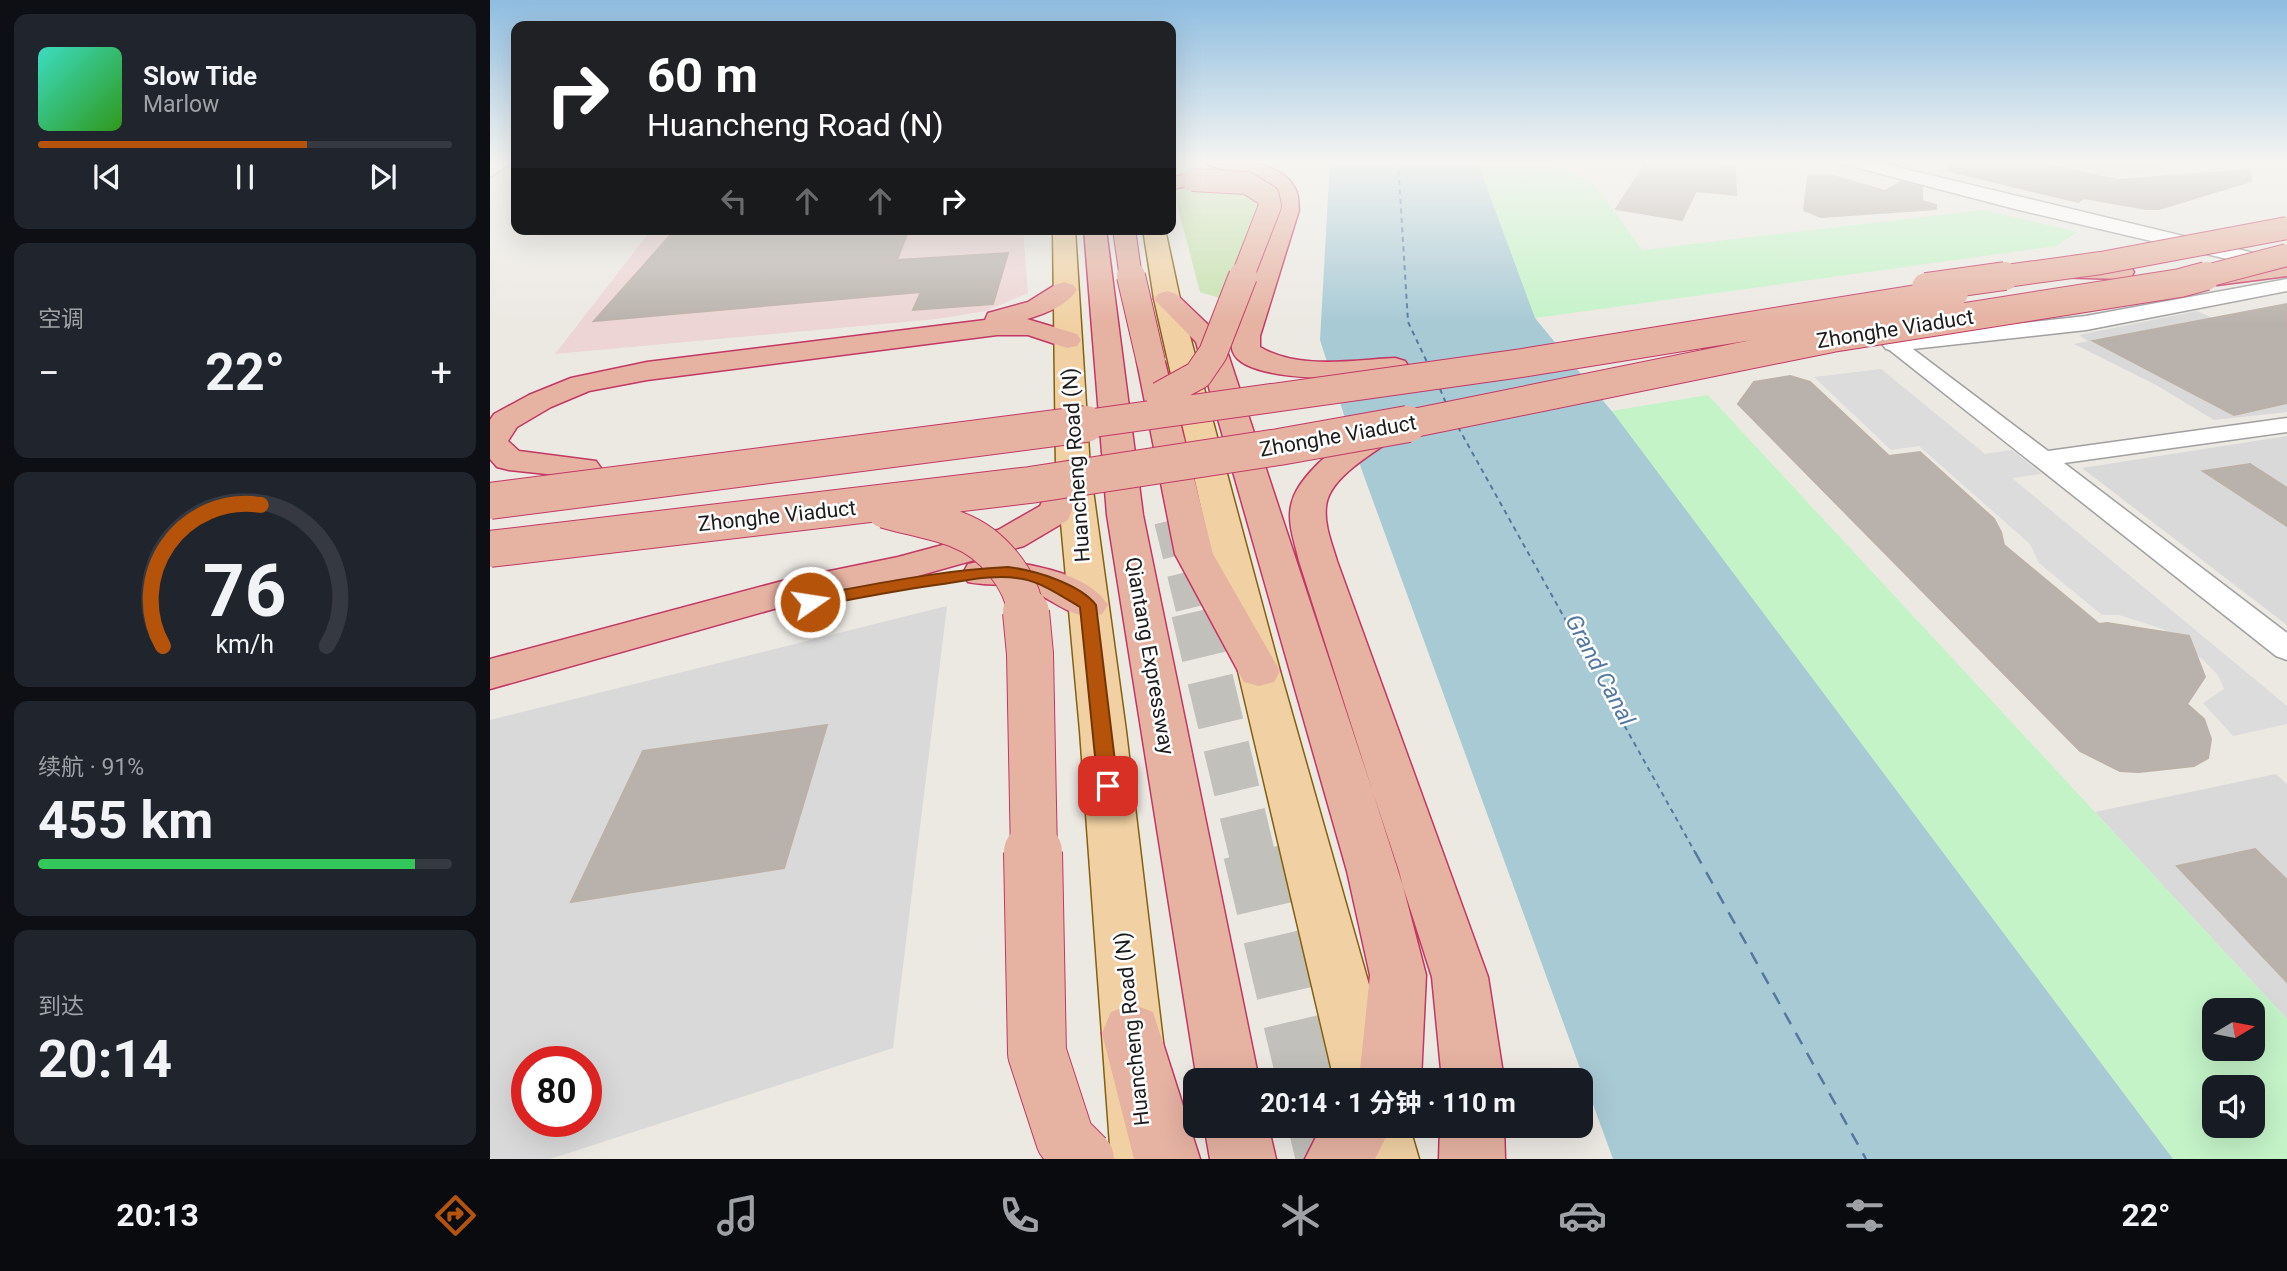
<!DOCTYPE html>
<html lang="zh">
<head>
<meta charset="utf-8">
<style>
	:root { --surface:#171b24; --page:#20242c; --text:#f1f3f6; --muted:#9ea1a6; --line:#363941; --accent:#b45309 }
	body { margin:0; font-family:Roboto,"Noto Sans SC",sans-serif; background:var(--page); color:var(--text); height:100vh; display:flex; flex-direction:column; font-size:26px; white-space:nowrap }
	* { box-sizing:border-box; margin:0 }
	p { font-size:23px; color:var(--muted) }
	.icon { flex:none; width:38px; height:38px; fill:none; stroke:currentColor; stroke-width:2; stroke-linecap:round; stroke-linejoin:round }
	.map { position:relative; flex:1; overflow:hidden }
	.side { display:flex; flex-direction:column; gap:14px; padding:14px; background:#0d0f14; width:490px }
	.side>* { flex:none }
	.guide { position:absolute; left:21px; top:21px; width:665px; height:214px; border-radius:14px; box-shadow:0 7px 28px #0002; background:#202124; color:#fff; overflow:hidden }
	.needle { width:46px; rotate:80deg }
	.tools { position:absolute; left:1712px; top:998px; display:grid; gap:14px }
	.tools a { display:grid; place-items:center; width:63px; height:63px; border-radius:14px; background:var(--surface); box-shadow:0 7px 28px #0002; font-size:35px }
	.speed { position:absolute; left:21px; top:1046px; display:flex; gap:14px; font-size:35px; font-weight:700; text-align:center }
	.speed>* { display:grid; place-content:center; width:91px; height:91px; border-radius:50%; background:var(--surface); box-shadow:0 7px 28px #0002; line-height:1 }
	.speed .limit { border:10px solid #d22; background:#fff; color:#111 }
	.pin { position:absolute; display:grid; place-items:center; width:60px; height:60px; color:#fff; margin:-30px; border-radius:14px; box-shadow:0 4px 10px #0006 }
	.me { position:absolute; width:77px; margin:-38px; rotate:77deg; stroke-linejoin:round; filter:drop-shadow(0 0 5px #0008) }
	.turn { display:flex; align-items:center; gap:24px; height:147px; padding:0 21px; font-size:32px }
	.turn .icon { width:91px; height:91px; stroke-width:2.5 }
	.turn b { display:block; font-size:49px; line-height:60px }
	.lanes { display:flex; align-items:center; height:66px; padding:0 21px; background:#0003; justify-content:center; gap:35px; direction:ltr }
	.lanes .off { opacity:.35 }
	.big { font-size:52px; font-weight:700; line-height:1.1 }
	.side .tile { flex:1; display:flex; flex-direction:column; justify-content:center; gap:10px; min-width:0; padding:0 24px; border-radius:14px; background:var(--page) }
	.side .dial { align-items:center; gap:0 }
	.dial svg { height:182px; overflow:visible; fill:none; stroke:var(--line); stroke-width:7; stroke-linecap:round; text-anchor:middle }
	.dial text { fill:var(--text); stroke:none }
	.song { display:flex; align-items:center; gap:21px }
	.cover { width:84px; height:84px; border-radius:10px; background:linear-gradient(135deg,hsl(170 70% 55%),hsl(110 70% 35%)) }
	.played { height:7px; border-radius:4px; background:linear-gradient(90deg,var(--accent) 65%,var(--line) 65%) }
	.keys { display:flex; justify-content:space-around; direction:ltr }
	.heat { display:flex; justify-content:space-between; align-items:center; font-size:38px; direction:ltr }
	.charge { height:10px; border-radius:5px; background:linear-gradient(90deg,#34c759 91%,var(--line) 0) }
	.trip { position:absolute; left:693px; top:1068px; width:410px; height:70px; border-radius:14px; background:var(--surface); box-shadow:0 7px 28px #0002; font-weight:700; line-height:70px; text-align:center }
	.dock { display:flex; height:112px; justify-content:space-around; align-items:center; background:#090b0e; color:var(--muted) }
	.dock .icon { width:49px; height:49px }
	.dock .active { color:var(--accent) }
	.dock b { font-size:32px; color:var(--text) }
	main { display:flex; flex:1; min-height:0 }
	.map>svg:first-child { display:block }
	.residential { fill:#dad9d9; fill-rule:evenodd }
	.commercial { fill:#ecd5d4 }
	.grass { fill:#c6e1ae }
	.park { fill:#c4f3c8; fill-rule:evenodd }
	.parking { fill:#dcdcdc }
	.water { fill:#a8cad5 }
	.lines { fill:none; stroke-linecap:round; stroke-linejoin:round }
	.ferry-far1 { stroke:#5479a1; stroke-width:2; stroke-dasharray:5 4.5; stroke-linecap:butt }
	.ferry { stroke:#5479a1; stroke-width:2.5; stroke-dasharray:13 10; stroke-linecap:butt }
	.building { fill:#b9b2ac; stroke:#bcb1a7; stroke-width:2 }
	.trunk-tunnel-far2 { stroke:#c2c0bb; stroke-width:36; stroke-dasharray:36 18; stroke-linecap:butt }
	.trunk-tunnel-far1 { stroke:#c2c0bb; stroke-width:46; stroke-dasharray:46 23; stroke-linecap:butt }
	.trunk-tunnel { stroke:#c2c0bb; stroke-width:58; stroke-dasharray:58 29; stroke-linecap:butt }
	.minor-casing { stroke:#a0a0a0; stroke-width:3 }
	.tertiary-casing { stroke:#a0a0a0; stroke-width:3 }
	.primary-casing { stroke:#846010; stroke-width:3 }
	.trunk-casing { stroke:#c33764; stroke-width:3 }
	.minor { fill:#fff; fill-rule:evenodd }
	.tertiary { fill:#fff; fill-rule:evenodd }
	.primary { fill:#f1d1a4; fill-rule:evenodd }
	.trunk { fill:#e6b2a2; fill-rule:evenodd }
	.trunk-bridge-far4-casing { stroke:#c33764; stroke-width:24; stroke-linecap:butt }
	.trunk-bridge-far3-casing { stroke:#c33764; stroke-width:30; stroke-linecap:butt }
	.trunk-bridge-far2-casing { stroke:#c33764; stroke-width:38; stroke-linecap:butt }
	.trunk-bridge-far1-casing { stroke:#c33764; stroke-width:48; stroke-linecap:butt }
	.trunk-bridge-casing { stroke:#c33764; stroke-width:60; stroke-linecap:butt }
	.trunk-bridge-far4 { stroke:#e6b2a2; stroke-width:22 }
	.trunk-bridge-far3 { stroke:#e6b2a2; stroke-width:28 }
	.trunk-bridge-far2 { stroke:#e6b2a2; stroke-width:36 }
	.trunk-bridge-far1 { stroke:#e6b2a2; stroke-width:46 }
	.trunk-bridge { stroke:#e6b2a2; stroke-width:58 }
	.route { fill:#b45309; stroke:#753606; stroke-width:2 }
	.labels { text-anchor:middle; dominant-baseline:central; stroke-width:5; stroke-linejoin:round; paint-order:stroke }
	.street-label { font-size:21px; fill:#1c1c1c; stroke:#fff }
	.water-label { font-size:23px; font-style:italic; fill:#5479a1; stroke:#fff }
</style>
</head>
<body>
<main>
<section class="side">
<div class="tile">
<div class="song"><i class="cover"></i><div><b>Slow Tide</b><p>Marlow</p></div></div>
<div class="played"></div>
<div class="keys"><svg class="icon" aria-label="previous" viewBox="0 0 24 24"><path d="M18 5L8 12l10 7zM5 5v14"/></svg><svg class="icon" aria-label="pause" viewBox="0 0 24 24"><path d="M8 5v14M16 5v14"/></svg><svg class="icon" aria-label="next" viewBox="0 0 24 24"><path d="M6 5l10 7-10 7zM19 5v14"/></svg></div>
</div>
<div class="tile"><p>空调</p>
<div class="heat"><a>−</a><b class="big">22°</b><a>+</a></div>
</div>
<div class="tile dial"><svg viewBox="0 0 100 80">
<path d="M14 69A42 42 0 1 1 86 69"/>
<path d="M14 69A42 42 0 0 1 57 7" stroke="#b45309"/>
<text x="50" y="56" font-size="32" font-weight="700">76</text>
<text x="50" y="72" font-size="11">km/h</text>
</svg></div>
<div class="tile"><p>续航 · 91%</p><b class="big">455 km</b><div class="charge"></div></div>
<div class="tile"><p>到达</p><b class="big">20:14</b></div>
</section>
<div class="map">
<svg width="1797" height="1159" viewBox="0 0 1797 1159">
	<rect width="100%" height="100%" fill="#ece9e3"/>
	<path class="residential" d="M1707,311L1797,352V412L1724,420L1668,386L1584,344L1598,341L1589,335Z
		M1797,436V625L1592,468Z
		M457,606L403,1048L60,1159H0V720ZM37,1062H96V1122H37Z
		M1786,774L1797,784V1019L1605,812Z"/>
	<path class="commercial" d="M162,229H533L538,293L496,311L447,319L65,354Z"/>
	<path class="grass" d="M692,183L769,196L774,213L733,299L710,292L683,189Z"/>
	<path class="park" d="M987,161C1024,161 1072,160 1103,185C1116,196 1140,234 1152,250L1493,210L1588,232L1566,246L1045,318Z
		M1218,395L1797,1019V1159H1683L1121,411ZM1724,1010H1762V1048H1724ZM1724,1087H1762V1125H1724Z"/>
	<path class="parking" d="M1557,161H1655L1679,172L1622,176Z
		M1391,369L1495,454L1522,450L1552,474L1522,478L1797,706V724L1743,736L1713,703L1734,689L1728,675L1712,659L1673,629L1629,615H1612L1549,563L1540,544L1429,446L1401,450L1324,377Z"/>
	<path class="water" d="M840,161H987L1045,318L1124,414L1683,1159H1123L871,468L830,340Z"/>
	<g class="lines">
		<path class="ferry-far1" d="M908,161L918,322L937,362
			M950,389L956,403
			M968,427L1206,854"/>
		<path class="ferry" d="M1205,852L1376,1159"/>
	</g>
	<path class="building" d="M1157,161L1245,166L1246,195L1206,191L1192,220L1126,209Z
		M1460,161H1541L1628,180L1759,170L1761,181L1669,209H1656L1594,198L1588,202L1459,171Z
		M1340,175L1395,191L1411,182L1432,187V201L1446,205V209L1331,217L1314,210L1318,176Z
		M186,229H419L407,260L518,253L503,304L423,310L431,292L104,321Z
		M1797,304V403L1744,415L1603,341Z
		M1300,376L1320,382L1399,456L1430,452L1504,519L1511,532L1514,545L1609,624L1617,623L1699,636L1715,677L1697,704L1714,719L1721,739L1718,758L1704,766L1649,772L1630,771L1590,751L1248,404L1264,382Z
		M1760,464L1797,488V526L1713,471Z
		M337,725L294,868L81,902L153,751Z
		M1765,849L1797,880V982L1687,866Z"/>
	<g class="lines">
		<path class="trunk-tunnel-far2" d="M682,520L705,614"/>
		<path class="trunk-tunnel-far1" d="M704,612L762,854"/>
		<path class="trunk-tunnel" d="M762,852L816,1080
			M827,1125L835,1159"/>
		<defs>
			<path id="minor" d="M1404,338L1411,340L1558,451L1797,418V432L1574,463L1797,633V660L1786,656L1397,348L1394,344L1397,340Z"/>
			<path id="tertiary" d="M5,161H24L0,177V164Z
				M1355,161H1382L1797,261V273L1525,209L1357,165Z
				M1797,279V291L1596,330L1404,351L1396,349L1392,344L1396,339L1404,337L1596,316Z"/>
			<path id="primary" d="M563,229H585L600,468L636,731L687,1159H621L590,731L566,468Z
				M653,229H675L690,299L790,671L906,1080H844L748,671L664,299Z
				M855,1125H919L929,1159H863Z"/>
			<path id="trunk" d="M715,161C744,161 795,159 807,193C809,198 808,205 809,210L770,336V347C809,370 861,360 905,358L915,361L919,367L915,373C886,380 755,385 743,352C741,348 742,341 742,336L787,210V193L768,178L718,165Z
				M702,174L709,176L712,180L709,184L681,189V177Z
				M594,229H616L653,515L769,1080H707L617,515Z
				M1797,262V276L1727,285L1718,283L1715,278L1718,273L1727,271Z
				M1571,265H1632L1641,267L1644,272L1641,277L1632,279L1562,277L1559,272L1562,267Z
				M574,282L583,285L587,290C576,306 555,314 537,319L587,334L591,340L587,346L577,348L538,335H507L157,380L99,391L61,407L27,427L18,441L29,451L106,461L111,468L106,475L94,478L19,470L7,467L0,459V420L4,414L39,395L81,378L157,362L495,320L498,313L538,302L565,285Z
				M677,291L686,294L733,339L909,871L936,975L931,1080H869L880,975L857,871L706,342L664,299L668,294Z
				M661,353L671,356L675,362L723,554L790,671L784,682L769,686L754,682L685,554L647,362L651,356Z
				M898,419L909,421L914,428L909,435C887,451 838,477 836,507C834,525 842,544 847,561L998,977L1014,1080H952L942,977L809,561C805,543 796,521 802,502C810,471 868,426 898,419Z
				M583,458L595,461L600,468L578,520L534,546L410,581L298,605L0,689V659L296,580L408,557L508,530L550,506L571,461Z
				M492,561C529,560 597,571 618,605L612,614C580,623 562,595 532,588C515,583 496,586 478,582L473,573L478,564Z
				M642,1004L663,1012L710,1159H644L612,1033L621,1012Z
				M714,1125H778L786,1159H720Z
				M832,1125H902L885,1159H815Z
				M950,1125H1014L1015,1159H949Z"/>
		</defs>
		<use href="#minor" class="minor-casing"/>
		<use href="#tertiary" class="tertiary-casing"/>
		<use href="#primary" class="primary-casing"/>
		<use href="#trunk" class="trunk-casing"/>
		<use href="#minor" class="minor"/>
		<use href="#tertiary" class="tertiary"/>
		<use href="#primary" class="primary"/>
		<use href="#trunk" class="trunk"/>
		<defs>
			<path id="trunk-bridge-far4" d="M702,180L757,183L778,196L780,206L752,278
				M634,229L641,278
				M1502,278L1611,263L1797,228
				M1709,278L1797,255"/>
			<path id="trunk-bridge-far3" d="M641,276L661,362
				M1436,287L1515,276
				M670,396L708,375L723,353L753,276
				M582,426L1032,363L1464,293
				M909,426L1342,338L1690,283L1716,276"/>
			<path id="trunk-bridge-far2" d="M0,501L596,424
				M395,510C419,517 445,521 468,530C502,543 532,579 536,614
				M0,549L540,485L789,447L918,424"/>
			<path id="trunk-bridge-far1" d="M536,612L540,654L544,854"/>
			<path id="trunk-bridge" d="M543,852L547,1053L575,1139L595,1159"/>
		</defs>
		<use href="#trunk-bridge-far4" class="trunk-bridge-far4-casing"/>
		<use href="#trunk-bridge-far3" class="trunk-bridge-far3-casing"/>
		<use href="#trunk-bridge-far2" class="trunk-bridge-far2-casing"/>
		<use href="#trunk-bridge-far1" class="trunk-bridge-far1-casing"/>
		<use href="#trunk-bridge" class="trunk-bridge-casing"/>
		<use href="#trunk-bridge-far4" class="trunk-bridge-far4"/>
		<use href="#trunk-bridge-far3" class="trunk-bridge-far3"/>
		<use href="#trunk-bridge-far2" class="trunk-bridge-far2"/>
		<use href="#trunk-bridge-far1" class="trunk-bridge-far1"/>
		<use href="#trunk-bridge" class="trunk-bridge"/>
	</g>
	<linearGradient id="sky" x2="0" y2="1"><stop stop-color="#8ebde0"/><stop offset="0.5" stop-color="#f6f5f2"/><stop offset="1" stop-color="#f6f5f2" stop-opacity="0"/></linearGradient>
	<rect width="1797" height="323" fill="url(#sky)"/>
	<path class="route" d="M518,567C544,570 590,584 606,605L628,786L625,792L618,794L611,792L608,786L590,607C573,597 553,583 533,579C506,574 479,580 453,584C408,590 364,599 320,607L312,602L320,596C386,584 451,570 518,567Z"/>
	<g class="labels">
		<g class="street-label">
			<text transform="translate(1405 329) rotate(-9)">Zhonghe Viaduct</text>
			<text transform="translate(848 436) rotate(-10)">Zhonghe Viaduct</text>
			<text transform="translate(586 465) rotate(-94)">Huancheng Road (N)</text>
			<text transform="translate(287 516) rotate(-6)">Zhonghe Viaduct</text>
			<text transform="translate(660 656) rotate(80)">Qiantang Expressway</text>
			<text transform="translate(642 1029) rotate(-96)">Huancheng Road (N)</text>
		</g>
		<g class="water-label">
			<text transform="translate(1110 670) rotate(62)">Grand Canal</text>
		</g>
	</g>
</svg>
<div class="tools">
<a><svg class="needle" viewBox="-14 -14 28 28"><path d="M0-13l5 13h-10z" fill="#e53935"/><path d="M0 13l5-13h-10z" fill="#9ea1a6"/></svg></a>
<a><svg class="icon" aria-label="sound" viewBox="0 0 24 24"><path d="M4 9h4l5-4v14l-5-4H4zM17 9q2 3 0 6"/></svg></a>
</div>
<div class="speed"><div class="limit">80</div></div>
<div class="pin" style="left:618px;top:786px;background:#d93025"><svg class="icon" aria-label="arrive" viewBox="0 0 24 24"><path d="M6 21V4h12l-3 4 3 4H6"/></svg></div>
<svg class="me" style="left:320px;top:602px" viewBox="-20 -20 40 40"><circle r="17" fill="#b45309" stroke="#fff" stroke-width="3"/><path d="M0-11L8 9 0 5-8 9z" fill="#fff"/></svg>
<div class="trip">20:14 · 1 分钟 · 110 m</div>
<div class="guide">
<div class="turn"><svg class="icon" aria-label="right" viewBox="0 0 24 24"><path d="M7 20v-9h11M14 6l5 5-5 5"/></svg><div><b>60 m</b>Huancheng Road (N)</div></div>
<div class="lanes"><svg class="icon off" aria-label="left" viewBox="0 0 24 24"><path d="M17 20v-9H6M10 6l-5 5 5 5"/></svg><svg class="icon off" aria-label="ahead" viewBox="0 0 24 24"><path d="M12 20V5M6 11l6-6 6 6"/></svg><svg class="icon off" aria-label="ahead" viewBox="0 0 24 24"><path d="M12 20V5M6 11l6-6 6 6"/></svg><svg class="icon" aria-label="right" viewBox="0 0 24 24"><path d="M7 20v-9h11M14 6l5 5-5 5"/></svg></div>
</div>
</div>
</main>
<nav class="dock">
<b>20:13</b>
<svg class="icon active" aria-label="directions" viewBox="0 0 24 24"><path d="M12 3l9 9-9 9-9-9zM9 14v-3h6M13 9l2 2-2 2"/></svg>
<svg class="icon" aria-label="music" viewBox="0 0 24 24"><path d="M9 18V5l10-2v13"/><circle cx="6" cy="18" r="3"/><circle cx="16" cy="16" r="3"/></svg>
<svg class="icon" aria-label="phone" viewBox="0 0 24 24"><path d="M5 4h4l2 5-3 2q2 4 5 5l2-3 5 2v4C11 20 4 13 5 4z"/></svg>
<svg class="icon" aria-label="climate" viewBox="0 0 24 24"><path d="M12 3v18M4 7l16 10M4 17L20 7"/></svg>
<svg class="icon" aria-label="car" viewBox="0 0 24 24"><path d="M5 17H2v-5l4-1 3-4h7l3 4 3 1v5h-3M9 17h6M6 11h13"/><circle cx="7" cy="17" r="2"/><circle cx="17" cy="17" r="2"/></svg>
<svg class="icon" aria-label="filters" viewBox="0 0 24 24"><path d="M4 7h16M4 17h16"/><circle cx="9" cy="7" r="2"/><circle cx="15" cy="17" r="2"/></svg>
<b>22°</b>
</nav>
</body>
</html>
